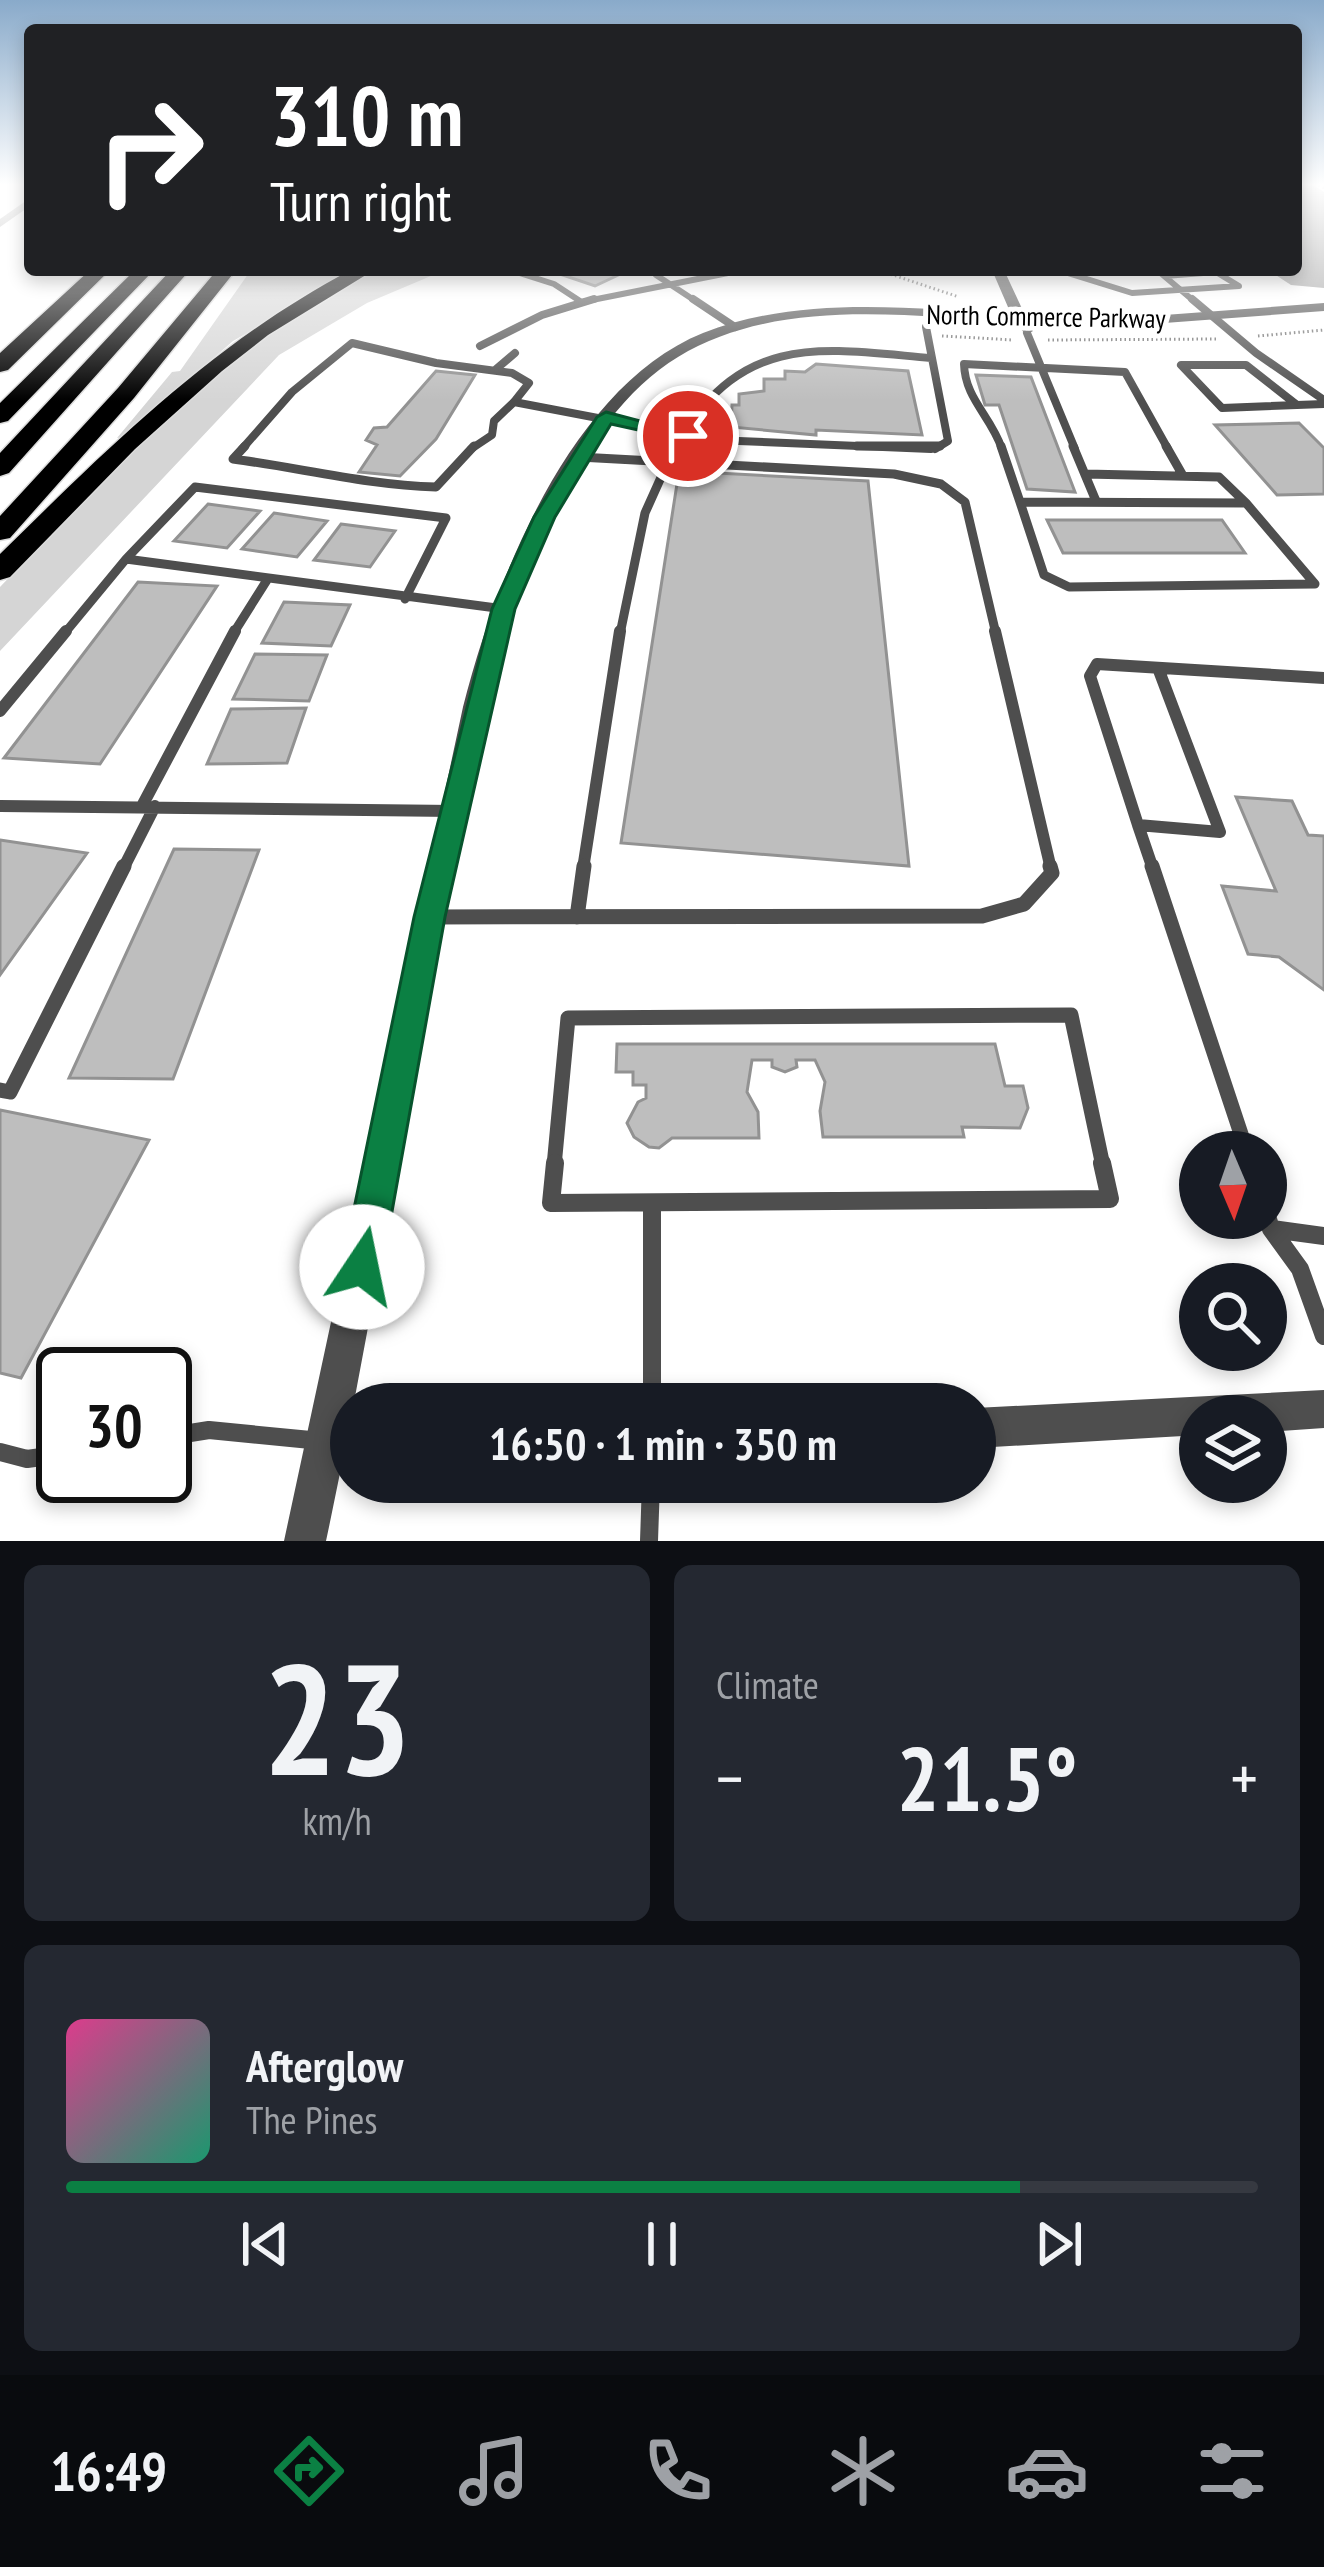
<!DOCTYPE html>
<html lang="en">
<head>
<meta charset="utf-8">
<style>
	:root { --surface:#171b24; --page:#242831; --text:#f1f3f6; --muted:#9ea1a6; --line:#363941; --accent:#0b8043 }
	body { margin:0; font-family:"PT Sans Narrow",sans-serif; background:var(--page); color:var(--text); height:100vh; display:flex; flex-direction:column; font-size:45px; white-space:nowrap }
	* { box-sizing:border-box; margin:0 }
	p { font-size:39px; color:var(--muted) }
	.icon { flex:none; width:66px; height:66px; fill:none; stroke:currentColor; stroke-width:2; stroke-linecap:round; stroke-linejoin:round }
	.map { position:relative; height:1541px; overflow:hidden }
	.drawer { display:flex; flex-direction:column; gap:24px; padding:24px; background:#0d0f14; flex:1 }
	.drawer>* { flex:none }
	.guide { position:absolute; left:24px; top:24px; width:1278px; height:252px; border-radius:12px; box-shadow:0 6px 18px #0003; background:#202124; color:#fff; overflow:hidden }
	.needle { width:78px; rotate:178deg }
	.buttons { position:absolute; left:1179px; top:1131px; display:grid; gap:24px }
	.buttons a { display:grid; place-items:center; width:108px; height:108px; border-radius:50%; background:var(--surface); box-shadow:0 6px 18px #0003; font-size:60px }
	.speed { position:absolute; left:36px; top:1347px; display:flex; gap:24px; font-size:60px; font-weight:700; text-align:center }
	.speed>* { display:grid; place-content:center; width:156px; height:156px; border-radius:50%; background:var(--surface); box-shadow:0 6px 18px #0003; line-height:1 }
	.speed .limit { border:6px solid #111; border-radius:18px; background:#fff; color:#111 }
	.pin { position:absolute; display:grid; place-items:center; width:102px; height:102px; color:#fff; margin:-51px; border:6px solid #fff; border-radius:50%; box-shadow:0 3px 12px #0007 }
	.me { position:absolute; width:132px; margin:-66px; rotate:11deg; stroke-linejoin:round; filter:drop-shadow(0 0 9px #0008) }
	.turn { display:flex; align-items:center; gap:42px; height:252px; padding:0 48px; font-size:54px }
	.turn .icon { width:156px; height:156px; stroke-width:2.5 }
	.turn b { display:block; font-size:84px; line-height:102px }
	.big { font-size:90px; font-weight:600; line-height:1.1 }
	.drawer .widget { flex:1; display:flex; flex-direction:column; justify-content:center; gap:18px; min-width:0; padding:0 42px; border-radius:18px; background:var(--page) }
	.drawer .dial { align-items:center; gap:0 }
	.dial b { font-size:156px; line-height:1 }
	.song { display:flex; align-items:center; gap:36px }
	.cover { width:144px; height:144px; border-radius:18px; background:linear-gradient(135deg,hsl(330 70% 55%),hsl(160 70% 35%)) }
	.played { height:12px; border-radius:6px; background:linear-gradient(90deg,var(--accent) 80%,var(--line) 80%) }
	.keys { display:flex; justify-content:space-around; direction:ltr }
	.heat { display:flex; justify-content:space-between; align-items:center; font-size:66px; direction:ltr }
	.drawer .tiles { flex:1; display:grid; gap:24px; grid-template-columns:1fr 1fr }
	.widget:last-child { grid-column:span 2 }
	.trip { position:absolute; left:330px; top:1383px; width:666px; height:120px; border-radius:60px; background:var(--surface); box-shadow:0 6px 18px #0003; font-weight:600; line-height:120px; text-align:center }
	.tab-bar { display:flex; height:192px; justify-content:space-around; align-items:center; background:#090b0e; color:var(--muted) }
	.tab-bar .icon { width:84px; height:84px }
	.tab-bar .selected { color:var(--accent) }
	.tab-bar b { font-size:54px; color:var(--text) }
	.map>svg:first-child { display:block }
	.green { fill:#d5d5d5 }
	.water { fill:#9c9c9c }
	.lines { fill:none; stroke-linecap:round; stroke-linejoin:round }
	.canal { fill:#9c9c9c; fill-rule:evenodd }
	.building { fill:#bebebe; stroke:#929292; stroke-width:3 }
	.motorway-casing { stroke:#dbdbdb; stroke-width:3 }
	.path { stroke:#707070; stroke-width:3; stroke-dasharray:1.5 3; stroke-linecap:butt }
	.service-far5 { stroke:#4e4e4e; stroke-width:6 }
	.service-far4 { stroke:#4e4e4e; stroke-width:8 }
	.service-far3 { stroke:#4e4e4e; stroke-width:9 }
	.service-far2 { stroke:#4e4e4e; stroke-width:12 }
	.service-far1 { stroke:#4e4e4e; stroke-width:15 }
	.service { stroke:#4e4e4e; stroke-width:18 }
	.minor { fill:#4e4e4e; fill-rule:evenodd }
	.motorway { fill:#000; fill-rule:evenodd }
	.route { fill:#0b8043; stroke:#07532c; stroke-width:3 }
	.labels { text-anchor:middle; dominant-baseline:central; stroke-width:10; stroke-linejoin:round; paint-order:stroke }
	.far-street-label { font-size:27px; fill:#000; stroke:#fff }
</style>
</head>
<body>
<div class="map">
<svg width="1324" height="1541" viewBox="0 0 1324 1541">
	<rect width="100%" height="100%" fill="#fff"/>
	<path class="green" d="M251,270H359L233,341L123,437L117,438L172,372L180,371Z
		M374,270H445L367,303L279,355L0,651V587L194,384L237,349Z"/>
	<path class="water" d="M1296,185H1313L1324,192V288L1291,285L1268,270H1296Z"/>
	<g class="lines">
		<path class="canal" d="M30,198V206L0,227V219Z"/>
	</g>
	<path class="building" d="M548,270H629L595,286Z
		M816,364L908,371L922,435L816,430V435L731,427L732,405H739V394L764,391V379H785V371L805,372Z
		M436,371L475,375L436,439L400,476L359,472L377,445L366,440L374,428L387,427Z
		M976,375L1031,377L1075,492L1027,489L999,405H985Z
		M1299,423L1324,448V494L1277,495L1215,425Z
		M679,471L868,481L909,866L621,843Z
		M208,504L260,511L227,548L174,541Z
		M274,513L327,521L297,557L242,549Z
		M1047,520H1222L1245,553H1063Z
		M341,524L395,531L370,567L314,560Z
		M138,582L217,586L100,764L4,758Z
		M284,602L350,605L331,646L262,643Z
		M255,654L327,655L309,701L233,699Z
		M306,708L287,763L207,764L231,709Z
		M1236,797L1292,801L1308,835L1324,836V990L1279,957L1248,954L1222,886L1276,891Z
		M0,840L87,853L0,975Z
		M174,849L259,850L173,1079L69,1078Z
		M617,1044H995L1005,1086H1023L1028,1108L1020,1128L962,1127L964,1137H823L820,1111L825,1082L815,1060H796L797,1067L785,1072L772,1067V1060H752L747,1092L758,1112L759,1138H672L659,1148L649,1147L634,1137L627,1123L638,1102L646,1098V1085H633V1072H616Z
		M0,1110L149,1140L21,1378L0,1373Z"/>
	<g class="lines">
		<defs>
			<path id="motorway" d="M90,270H110L8,370L0,372V353Z
				M135,270H154L8,421L0,423V403Z
				M171,270H190L9,473L0,476V453Z
				M217,270H236L134,398L10,538L0,540V516L118,388Z
				M351,270H374L268,335L222,371L135,449L10,577L0,580V554C109,447 214,342 351,270Z"/>
		</defs>
		<use href="#motorway" class="motorway-casing"/>
		<path class="path" d="M1319,185L1324,188
			M878,270L959,297
			M942,336L1013,340
			M1258,336L1324,330
			M1048,340L1217,339"/>
		<path class="service-far5" d="M510,270L554,284L580,301
			M659,270L656,275L697,302
			M1058,270L1132,293L1239,286L1216,272L1165,276
			M1157,270L1195,302
			M582,302L743,270"/>
		<path class="service-far4" d="M693,299L735,327
			M1192,299L1256,353L1324,400
			M926,327L948,441L935,449
			M1027,333L1075,449
			M480,346L542,315L594,299
			M1181,365H1246L1297,405L1222,408Z
			M495,370L515,353
			M514,402L713,440L931,449
			M1297,405L1324,404
			M683,434C748,332 824,349 931,358
			M242,449L292,392L352,343L436,363L512,373L529,383L514,402
			M471,449L492,435L494,421L514,402
			M1002,449C991,416 965,399 964,364L1125,372L1168,449"/>
		<path class="service-far3" d="M245,446L233,459C301,468 367,485 436,487L474,446
			M857,446H940
			M1001,446L1020,502
			M1073,446L1096,501
			M1166,446L1182,474
			M579,457L894,474L941,484L965,502L996,634
			M1086,474L1219,477L1246,503
			M1020,502L1246,503L1315,584L1069,587L1044,575Z
			M126,559L195,487L446,518L405,599
			M64,634L126,559L504,609
			M233,634L267,580
			M620,634L645,513L667,464"/>
		<path class="service-far2" d="M995,631L1051,869
			M1158,668L1220,832L1138,825L1090,676L1097,664L1324,678
			M0,711L66,631
			M0,806L454,811
			M142,806L235,631
			M1138,825L1153,869
			M123,869L155,806
			M583,869L620,631"/>
		<path class="service-far1" d="M1152,866L1247,1152
			M432,917L982,916L1024,904L1052,873L1050,866
			M577,917L584,866
			M0,1090L10,1092L124,866
			M554,1166L568,1018L1071,1015L1103,1166"/>
		<path class="service" d="M555,1163L551,1203L1110,1199L1102,1163
			M652,1205V1404
			M1266,1213L1271,1229L1300,1269L1324,1336
			M1272,1229L1324,1236
			M165,1437L209,1430L321,1441
			M0,1452L27,1459L63,1454
			M649,1541L651,1482"/>
		<path class="minor" d="M992,270H1004L1025,315L1151,316L1324,303V311L1151,324L1029,323L1033,331L1026,335L1015,322C906,316 777,297 678,357C581,415 518,575 492,681C479,730 472,781 462,832C444,918 427,1003 411,1090C383,1243 358,1391 326,1541H284L463,707C495,580 571,386 703,333C799,295 910,308 1011,314Z
			M1324,1390V1428L1266,1432V1416H1200V1435L975,1448V1408Z"/>
		<use href="#motorway" class="motorway"/>
	</g>
	<linearGradient id="sky" x2="0" y2="1"><stop stop-color="#89aaca"/><stop offset="0.46" stop-color="#fff"/><stop offset="1" stop-color="#fff" stop-opacity="0"/></linearGradient>
	<rect width="1324" height="401" fill="url(#sky)"/>
	<path class="route" d="M606,412L697,436L688,441L611,424L555,517L515,609L445,917L382,1267L376,1282L362,1287L347,1282L342,1267L414,917L492,609L534,517L597,417Z"/>
	<g class="labels">
		<g class="far-street-label">
			<text transform="translate(1046 316) rotate(1)">North Commerce Parkway</text>
		</g>
	</g>
</svg>
<div class="buttons">
<a><svg class="needle" viewBox="-14 -14 28 28"><path d="M0-13l5 13h-10z" fill="#e53935"/><path d="M0 13l5-13h-10z" fill="#9ea1a6"/></svg></a>
<a><svg class="icon" aria-label="search" viewBox="0 0 24 24"><circle cx="10" cy="10" r="6"/><path d="M15 15l6 6"/></svg></a>
<a><svg class="icon" aria-label="layers" viewBox="0 0 24 24"><path d="M12 4l9 5-9 5-9-5zM3 14l9 5 9-5"/></svg></a>
</div>
<div class="speed"><div class="limit">30</div></div>
<div class="pin" style="left:688px;top:436px;background:#d93025"><svg class="icon" aria-label="arrive" viewBox="0 0 24 24"><path d="M6 21V4h12l-3 4 3 4H6"/></svg></div>
<svg class="me" style="left:362px;top:1267px" viewBox="-20 -20 40 40"><circle r="19" fill="#fff"/><path d="M0-13L10 11 0 6-10 11z" fill="#0b8043"/></svg>
<div class="trip">16:50 · 1 min · 350 m</div>
<div class="guide">
<div class="turn"><svg class="icon" aria-label="right" viewBox="0 0 24 24"><path d="M7 20v-9h11M14 6l5 5-5 5"/></svg><div><b>310 m</b>Turn right</div></div>
</div>
</div>
<section class="drawer">
<div class="tiles">
<div class="widget dial"><b>23</b><p>km/h</p></div>
<div class="widget"><p>Climate</p>
<div class="heat"><a>−</a><b class="big">21.5°</b><a>+</a></div>
</div>
<div class="widget">
<div class="song"><i class="cover"></i><div><b>Afterglow</b><p>The Pines</p></div></div>
<div class="played"></div>
<div class="keys"><svg class="icon" aria-label="previous" viewBox="0 0 24 24"><path d="M18 5L8 12l10 7zM5 5v14"/></svg><svg class="icon" aria-label="pause" viewBox="0 0 24 24"><path d="M8 5v14M16 5v14"/></svg><svg class="icon" aria-label="next" viewBox="0 0 24 24"><path d="M6 5l10 7-10 7zM19 5v14"/></svg></div>
</div>
</div>
</section>
<nav class="tab-bar">
<b>16:49</b>
<svg class="icon selected" aria-label="directions" viewBox="0 0 24 24"><path d="M12 3l9 9-9 9-9-9zM9 14v-3h6M13 9l2 2-2 2"/></svg>
<svg class="icon" aria-label="music" viewBox="0 0 24 24"><path d="M9 18V5l10-2v13"/><circle cx="6" cy="18" r="3"/><circle cx="16" cy="16" r="3"/></svg>
<svg class="icon" aria-label="phone" viewBox="0 0 24 24"><path d="M5 4h4l2 5-3 2q2 4 5 5l2-3 5 2v4C11 20 4 13 5 4z"/></svg>
<svg class="icon" aria-label="climate" viewBox="0 0 24 24"><path d="M12 3v18M4 7l16 10M4 17L20 7"/></svg>
<svg class="icon" aria-label="car" viewBox="0 0 24 24"><path d="M5 17H2v-5l4-1 3-4h7l3 4 3 1v5h-3M9 17h6M6 11h13"/><circle cx="7" cy="17" r="2"/><circle cx="17" cy="17" r="2"/></svg>
<svg class="icon" aria-label="filters" viewBox="0 0 24 24"><path d="M4 7h16M4 17h16"/><circle cx="9" cy="7" r="2"/><circle cx="15" cy="17" r="2"/></svg>
</nav>
</body>
</html>
